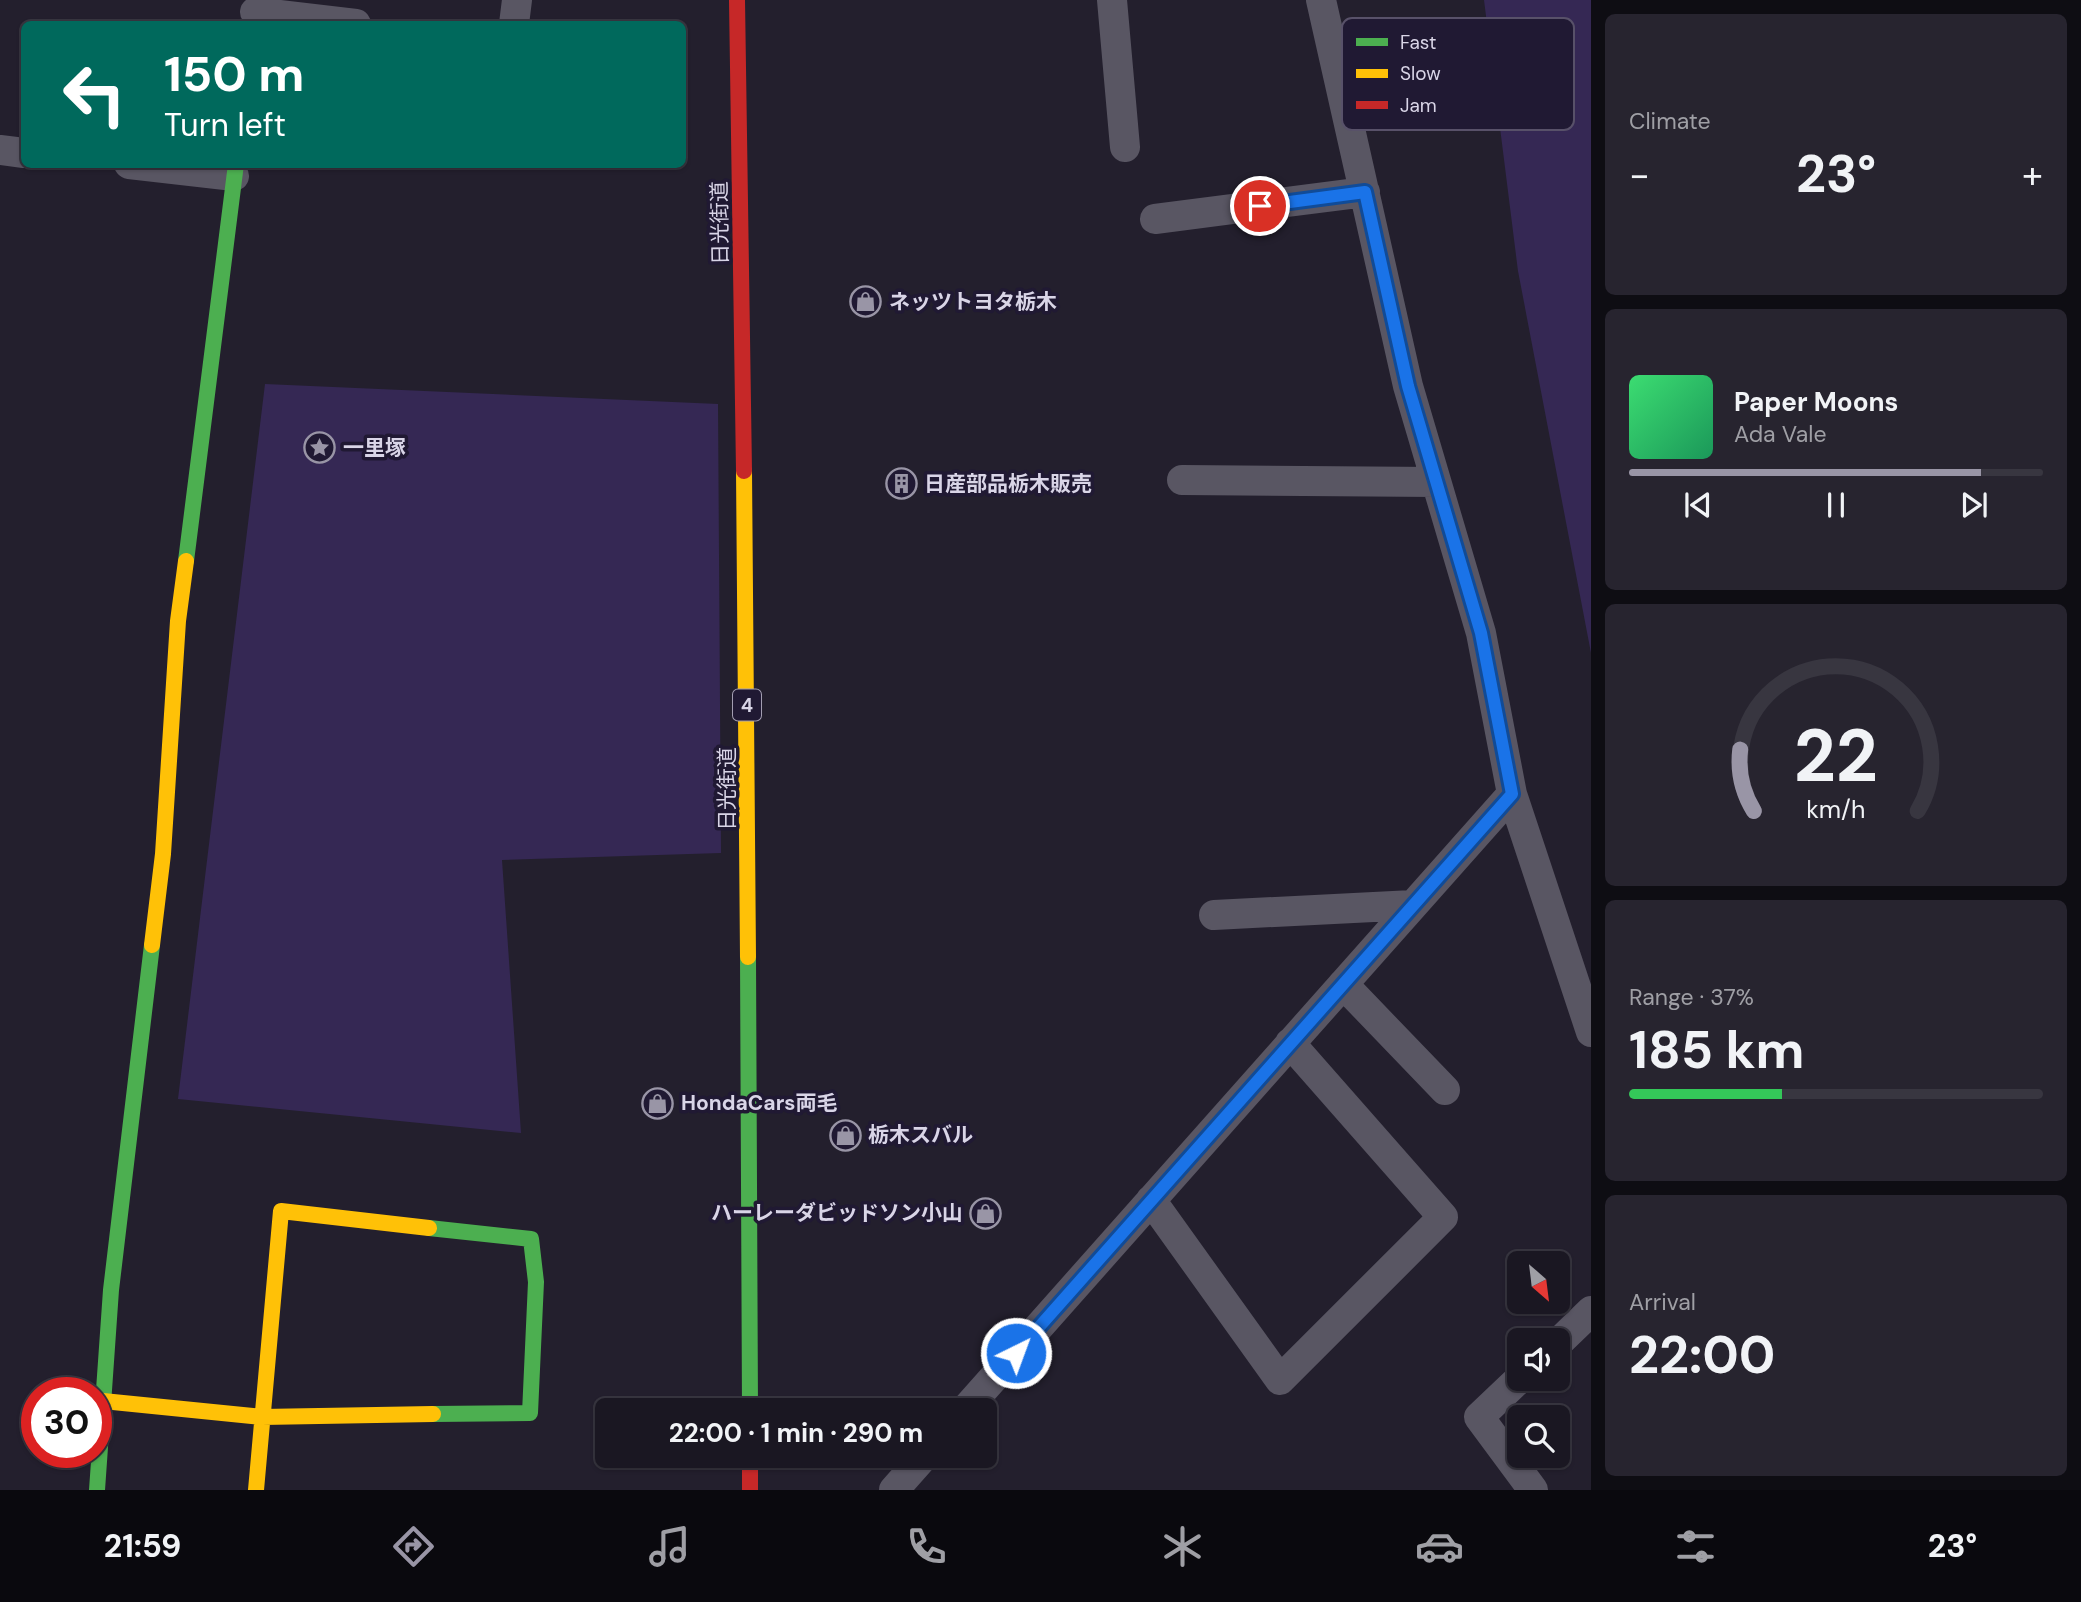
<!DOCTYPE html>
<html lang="en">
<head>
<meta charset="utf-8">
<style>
	:root { --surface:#1a1722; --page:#27242f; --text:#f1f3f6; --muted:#9f9fa5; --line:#383640; --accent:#9995a6 }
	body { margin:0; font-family:"DM Sans","Noto Sans JP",sans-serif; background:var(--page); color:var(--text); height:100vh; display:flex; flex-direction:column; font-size:26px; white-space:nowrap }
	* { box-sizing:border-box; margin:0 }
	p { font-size:23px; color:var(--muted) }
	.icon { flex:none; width:38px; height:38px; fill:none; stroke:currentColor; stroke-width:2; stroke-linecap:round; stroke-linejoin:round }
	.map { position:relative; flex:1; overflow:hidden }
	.details { display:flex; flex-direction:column; gap:14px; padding:14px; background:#0e0d13; width:490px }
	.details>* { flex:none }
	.banner { position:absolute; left:21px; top:21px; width:665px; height:147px; border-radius:10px; box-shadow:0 2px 5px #0004,0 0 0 2px var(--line); background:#00695c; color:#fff; overflow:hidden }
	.needle { width:46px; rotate:152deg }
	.fabs { position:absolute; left:1507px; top:1251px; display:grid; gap:14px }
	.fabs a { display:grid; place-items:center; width:63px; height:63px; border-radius:10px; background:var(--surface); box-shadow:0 2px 5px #0004,0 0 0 2px var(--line); font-size:35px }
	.speed { position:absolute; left:21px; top:1377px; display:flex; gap:14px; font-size:35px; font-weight:700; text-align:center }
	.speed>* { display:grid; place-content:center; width:91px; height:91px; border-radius:50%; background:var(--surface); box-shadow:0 2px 5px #0004,0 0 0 2px var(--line); line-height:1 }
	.speed .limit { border:10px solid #d22; background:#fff; color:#111 }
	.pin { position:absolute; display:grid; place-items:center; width:60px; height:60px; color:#fff; margin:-30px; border:4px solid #fff; border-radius:50%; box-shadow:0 2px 7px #0007 }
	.me { position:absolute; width:77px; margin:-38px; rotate:42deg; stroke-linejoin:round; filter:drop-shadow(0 0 5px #0008) }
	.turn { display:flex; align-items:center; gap:24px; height:147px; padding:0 28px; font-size:32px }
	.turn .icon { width:91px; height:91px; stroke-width:2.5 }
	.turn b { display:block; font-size:49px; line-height:60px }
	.big { font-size:52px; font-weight:700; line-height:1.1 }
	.details .widget { flex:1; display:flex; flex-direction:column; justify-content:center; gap:10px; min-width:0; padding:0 24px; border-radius:10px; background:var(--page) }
	.details .dial { align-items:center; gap:0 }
	.dial svg { height:182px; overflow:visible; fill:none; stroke:var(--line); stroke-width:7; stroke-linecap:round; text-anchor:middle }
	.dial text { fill:var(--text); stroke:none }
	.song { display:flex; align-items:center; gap:21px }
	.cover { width:84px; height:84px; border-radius:10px; background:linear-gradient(135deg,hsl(140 70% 55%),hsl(150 70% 35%)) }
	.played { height:7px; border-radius:4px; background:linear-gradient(90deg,var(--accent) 85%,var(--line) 85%) }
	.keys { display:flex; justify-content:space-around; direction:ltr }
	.heat { display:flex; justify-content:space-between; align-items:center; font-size:38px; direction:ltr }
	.charge { height:10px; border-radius:5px; background:linear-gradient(90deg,#34c759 37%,var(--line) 0) }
	.trip { position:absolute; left:595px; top:1398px; width:402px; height:70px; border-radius:10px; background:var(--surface); box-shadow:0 2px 5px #0004,0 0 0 2px var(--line); font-weight:700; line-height:70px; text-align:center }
	.tab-bar { display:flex; height:112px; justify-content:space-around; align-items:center; background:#0a090e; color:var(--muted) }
	.tab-bar .icon { width:49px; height:49px }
	.tab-bar .active { color:var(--accent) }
	.tab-bar b { font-size:32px; color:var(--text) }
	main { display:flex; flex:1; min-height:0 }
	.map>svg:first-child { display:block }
	.green { fill:#352854 }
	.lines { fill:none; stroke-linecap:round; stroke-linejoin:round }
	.street { stroke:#595663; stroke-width:30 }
	.fast { stroke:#4caf50; stroke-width:16 }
	.slow { stroke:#ffc107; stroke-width:16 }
	.jam { stroke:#c62828; stroke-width:16 }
	.route-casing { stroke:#114b97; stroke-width:18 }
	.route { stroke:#1a73e8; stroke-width:12 }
	.labels { text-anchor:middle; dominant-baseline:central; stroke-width:7; stroke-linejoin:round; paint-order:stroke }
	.shield { fill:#201933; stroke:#a29db1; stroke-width:2 }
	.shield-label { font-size:19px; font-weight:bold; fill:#d9d5e7 }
	.street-label { font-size:21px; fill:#d9d5e7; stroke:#201933 }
	.poi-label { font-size:21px; font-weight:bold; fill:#d9d5e7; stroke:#201933; text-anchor:start }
	.key { fill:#201933; stroke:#585169; stroke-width:2 }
	.key-label { font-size:19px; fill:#d9d5e7 }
</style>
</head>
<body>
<main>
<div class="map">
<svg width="1591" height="1490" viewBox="0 0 1591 1490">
	<rect width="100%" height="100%" fill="#231f2d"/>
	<path class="green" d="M1484,0H1591V653L1518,271Z
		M265,384L718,404L721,853L502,860L521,1133L178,1099Z"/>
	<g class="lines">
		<path class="street" d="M1112,0L1125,147
			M1321,0L1408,386L1481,633L1512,794L1591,1032
			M255,12L356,24
			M514,24L517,0
			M0,150L24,153
			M129,164L234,176
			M1155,219L1365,192
			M1182,480L1436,482
			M1214,915L1413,905
			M1343,984L1445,1090
			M1151,1200L1280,1380L1443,1217L1290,1043
			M1558,1343L1591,1311
			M1519,1379L1479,1417L1533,1490
			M965,1410L1512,794
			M894,1490L924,1456"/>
		<path class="fast" d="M186,561L236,164
			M748,957L750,1410
			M429,1228L531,1239L536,1282L530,1413L433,1414
			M97,1490L111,1290L152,945"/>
		<path class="slow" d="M744,471L748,957
			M152,945L163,854L178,621L186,561
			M103,1401L262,1417L433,1414
			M256,1490L281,1211L429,1228"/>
		<path class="jam" d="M737,0L744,471
			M750,1456V1490"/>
	</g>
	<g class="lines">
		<defs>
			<path id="route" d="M1016,1353L1512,794L1481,633L1408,386L1365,192L1260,206"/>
		</defs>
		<use href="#route" class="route-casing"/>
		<use href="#route" class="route"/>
	</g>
	<defs>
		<symbol id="shop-ring" viewBox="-11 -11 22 22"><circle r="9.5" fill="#201933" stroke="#9995a6" stroke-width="1.5"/><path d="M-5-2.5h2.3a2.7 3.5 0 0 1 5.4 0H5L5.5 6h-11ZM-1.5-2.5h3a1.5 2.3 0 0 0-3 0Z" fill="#9995a6"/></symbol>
		<symbol id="sight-ring" viewBox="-11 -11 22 22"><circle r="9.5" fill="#201933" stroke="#9995a6" stroke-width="1.5"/><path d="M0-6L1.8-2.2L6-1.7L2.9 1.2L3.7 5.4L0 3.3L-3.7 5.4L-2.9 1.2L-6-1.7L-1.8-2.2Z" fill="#9995a6"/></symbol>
		<symbol id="building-ring" viewBox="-11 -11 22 22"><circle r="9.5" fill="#201933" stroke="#9995a6" stroke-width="1.5"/><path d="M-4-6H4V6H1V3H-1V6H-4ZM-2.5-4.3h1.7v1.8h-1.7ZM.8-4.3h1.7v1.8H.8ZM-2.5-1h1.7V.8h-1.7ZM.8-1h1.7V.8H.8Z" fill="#9995a6"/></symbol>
	</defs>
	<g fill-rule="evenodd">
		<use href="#shop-ring" x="848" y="284" width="35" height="35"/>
		<use href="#sight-ring" x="302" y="430" width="35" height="35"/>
		<use href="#building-ring" x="884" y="466" width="35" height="35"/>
		<use href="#shop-ring" x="640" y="1086" width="35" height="35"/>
		<use href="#shop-ring" x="828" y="1118" width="35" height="35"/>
		<use href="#shop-ring" x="968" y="1196" width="35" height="35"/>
	</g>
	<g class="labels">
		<rect class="shield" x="733" y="689.5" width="28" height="31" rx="5"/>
		<g class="shield-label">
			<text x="747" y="705">4</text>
		</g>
		<g class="street-label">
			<text transform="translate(720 223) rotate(-91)">日光街道</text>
			<text transform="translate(727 789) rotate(-90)">日光街道</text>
		</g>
		<g class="poi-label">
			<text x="889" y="302">ネッツトヨタ栃木</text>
			<text x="343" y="448">一里塚</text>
			<text x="924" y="484">日産部品栃木販売</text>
			<text x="681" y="1103">HondaCars両毛</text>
			<text x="868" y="1135">栃木スバル</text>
			<text x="963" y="1213" text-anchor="end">ハーレーダビッドソン小山</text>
		</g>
	</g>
	<rect x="1342" y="18" width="232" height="112" rx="10" class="key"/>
	<rect x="1356" y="38" width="32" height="8" fill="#4caf50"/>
	<rect x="1356" y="69" width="32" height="9" fill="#ffc107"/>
	<rect x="1356" y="101" width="32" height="8" fill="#c62828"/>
	<g class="key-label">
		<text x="1400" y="49">Fast</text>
		<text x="1400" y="80">Slow</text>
		<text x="1400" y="112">Jam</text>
	</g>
</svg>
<div class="fabs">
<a><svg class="needle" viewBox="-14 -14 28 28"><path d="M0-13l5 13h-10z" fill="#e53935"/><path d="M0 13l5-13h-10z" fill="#9f9fa5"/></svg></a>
<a><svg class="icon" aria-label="sound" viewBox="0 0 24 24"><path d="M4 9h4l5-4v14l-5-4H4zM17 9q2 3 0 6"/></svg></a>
<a><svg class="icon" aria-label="search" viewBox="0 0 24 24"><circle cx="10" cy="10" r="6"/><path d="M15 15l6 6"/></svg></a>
</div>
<div class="speed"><div class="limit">30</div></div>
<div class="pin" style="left:1260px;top:206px;background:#d93025"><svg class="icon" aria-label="arrive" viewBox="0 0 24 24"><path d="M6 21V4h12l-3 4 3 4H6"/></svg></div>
<svg class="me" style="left:1016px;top:1353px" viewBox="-20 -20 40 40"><circle r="17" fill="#1a73e8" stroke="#fff" stroke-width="3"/><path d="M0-11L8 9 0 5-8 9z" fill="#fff"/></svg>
<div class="trip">22:00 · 1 min · 290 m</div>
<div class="banner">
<div class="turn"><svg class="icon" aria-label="left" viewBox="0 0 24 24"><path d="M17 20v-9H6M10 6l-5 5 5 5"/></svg><div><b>150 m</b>Turn left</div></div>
</div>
</div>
<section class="details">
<div class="widget"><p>Climate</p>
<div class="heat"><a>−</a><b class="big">23°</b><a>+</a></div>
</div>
<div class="widget">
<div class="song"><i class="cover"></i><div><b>Paper Moons</b><p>Ada Vale</p></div></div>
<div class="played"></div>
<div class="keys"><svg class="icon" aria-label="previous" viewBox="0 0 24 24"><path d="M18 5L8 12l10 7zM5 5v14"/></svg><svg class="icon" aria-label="pause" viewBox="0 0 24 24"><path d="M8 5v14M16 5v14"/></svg><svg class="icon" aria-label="next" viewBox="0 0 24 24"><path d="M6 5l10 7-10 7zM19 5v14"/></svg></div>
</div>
<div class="widget dial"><svg viewBox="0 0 100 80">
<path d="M14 69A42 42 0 1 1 86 69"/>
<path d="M14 69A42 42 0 0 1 8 42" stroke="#9995a6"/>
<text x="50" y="56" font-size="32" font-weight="700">22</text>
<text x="50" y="72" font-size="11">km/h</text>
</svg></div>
<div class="widget"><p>Range · 37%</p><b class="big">185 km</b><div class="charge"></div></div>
<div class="widget"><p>Arrival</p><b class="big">22:00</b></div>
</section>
</main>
<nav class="tab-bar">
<b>21:59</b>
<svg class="icon active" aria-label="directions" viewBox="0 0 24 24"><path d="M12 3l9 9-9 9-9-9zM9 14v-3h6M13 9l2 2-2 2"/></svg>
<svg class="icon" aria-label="music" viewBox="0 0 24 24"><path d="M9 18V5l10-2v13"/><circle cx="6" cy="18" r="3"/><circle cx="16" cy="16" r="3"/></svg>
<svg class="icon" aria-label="phone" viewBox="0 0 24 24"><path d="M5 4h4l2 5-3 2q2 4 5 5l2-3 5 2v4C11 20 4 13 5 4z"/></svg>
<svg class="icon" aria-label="climate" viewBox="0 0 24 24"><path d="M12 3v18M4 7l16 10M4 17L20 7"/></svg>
<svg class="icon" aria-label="car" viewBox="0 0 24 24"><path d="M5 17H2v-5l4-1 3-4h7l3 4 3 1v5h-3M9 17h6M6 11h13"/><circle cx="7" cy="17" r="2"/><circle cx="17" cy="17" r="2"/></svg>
<svg class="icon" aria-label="filters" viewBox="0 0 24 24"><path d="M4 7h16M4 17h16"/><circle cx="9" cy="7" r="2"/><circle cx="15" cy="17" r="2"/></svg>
<b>23°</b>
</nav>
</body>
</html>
